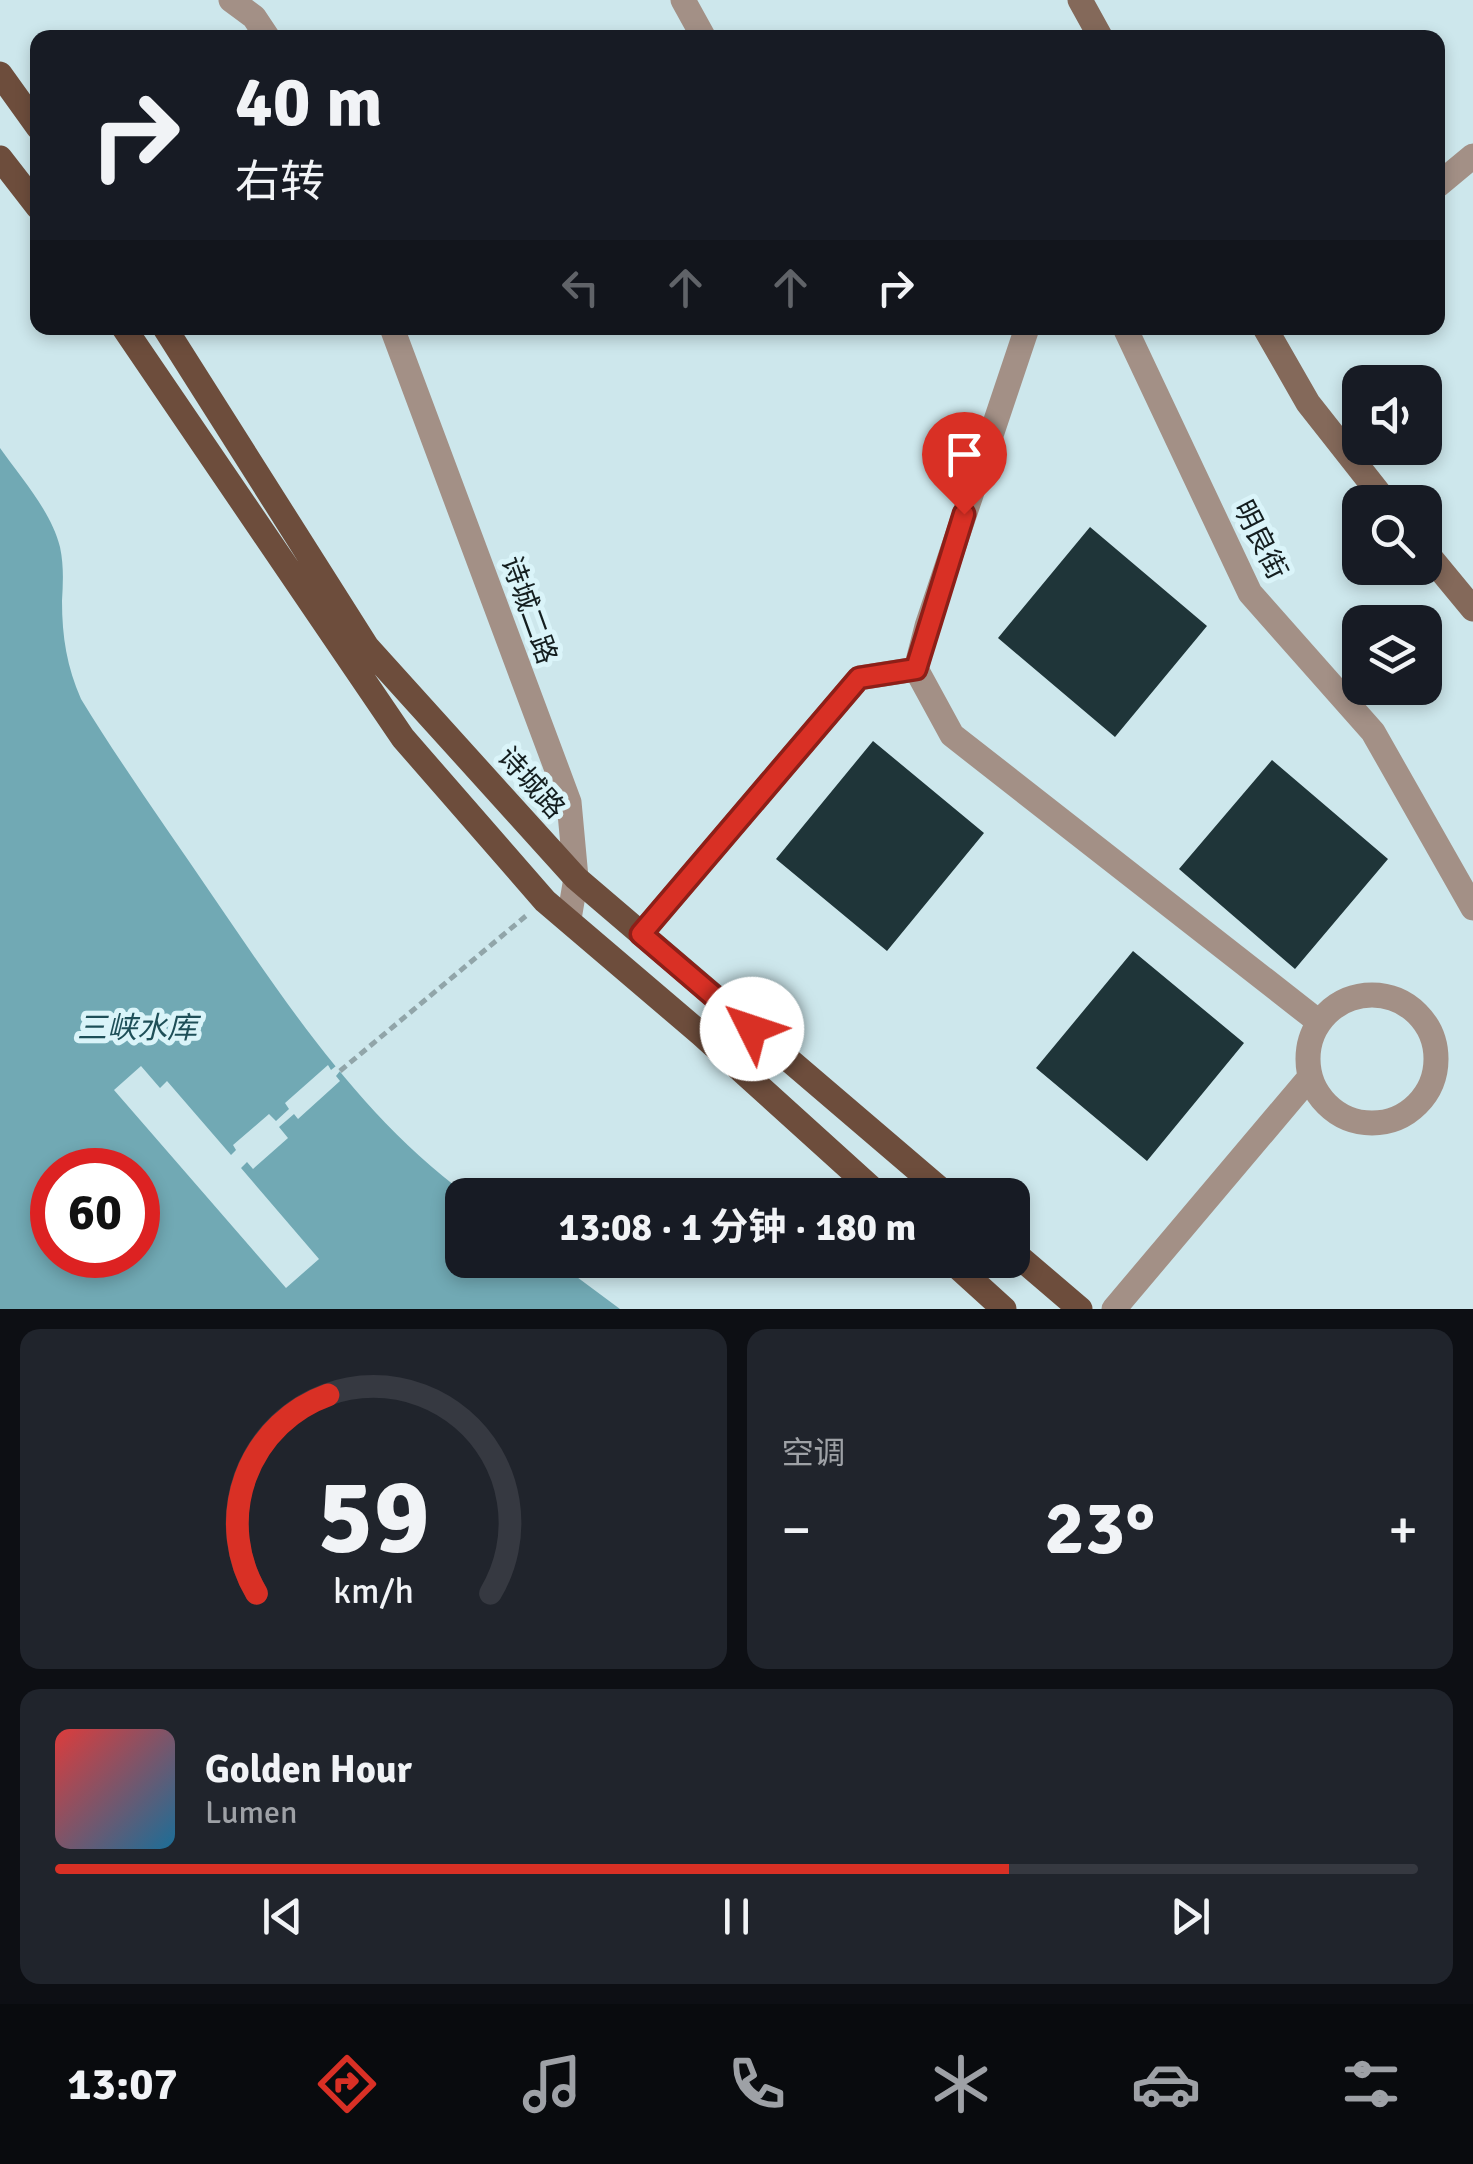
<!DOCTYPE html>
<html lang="zh">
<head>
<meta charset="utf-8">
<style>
	:root { --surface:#171b24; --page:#20242c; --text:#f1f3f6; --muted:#9ea1a6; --line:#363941; --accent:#d93025 }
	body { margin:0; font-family:Signika,"Noto Sans SC",sans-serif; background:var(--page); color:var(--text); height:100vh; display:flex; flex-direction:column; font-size:38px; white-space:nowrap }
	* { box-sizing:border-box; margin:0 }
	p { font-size:32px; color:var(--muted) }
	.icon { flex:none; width:55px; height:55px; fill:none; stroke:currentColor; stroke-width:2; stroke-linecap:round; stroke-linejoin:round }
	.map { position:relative; height:1309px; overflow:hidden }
	.drawer { display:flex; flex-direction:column; gap:20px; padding:20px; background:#0d0f14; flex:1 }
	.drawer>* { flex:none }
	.hud { position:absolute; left:30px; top:30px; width:1415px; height:305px; border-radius:20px; box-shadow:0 5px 15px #0003; background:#171b24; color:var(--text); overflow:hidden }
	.fabs { position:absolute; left:1342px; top:365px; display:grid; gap:20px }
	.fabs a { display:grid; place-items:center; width:100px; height:100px; border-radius:20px; background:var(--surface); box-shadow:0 5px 15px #0003; font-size:50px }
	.speed { position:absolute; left:30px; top:1148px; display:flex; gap:20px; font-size:50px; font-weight:700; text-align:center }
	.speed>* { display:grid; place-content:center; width:130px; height:130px; border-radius:50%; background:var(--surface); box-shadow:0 5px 15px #0003; line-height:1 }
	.speed .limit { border:15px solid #d22; background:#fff; color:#111 }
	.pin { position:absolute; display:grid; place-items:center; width:85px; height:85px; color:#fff; margin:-102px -42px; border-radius:50% 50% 50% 0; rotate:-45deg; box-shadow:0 0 10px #0007 }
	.pin .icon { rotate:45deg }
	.me { position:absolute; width:110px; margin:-55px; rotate:311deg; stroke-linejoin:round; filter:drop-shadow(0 0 8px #0008) }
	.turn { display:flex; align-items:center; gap:35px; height:210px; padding:0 40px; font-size:45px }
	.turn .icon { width:130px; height:130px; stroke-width:2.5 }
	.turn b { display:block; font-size:70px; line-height:85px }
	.lanes { display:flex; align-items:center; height:95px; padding:0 40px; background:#0003; justify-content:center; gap:50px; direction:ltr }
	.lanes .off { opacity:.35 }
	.big { font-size:75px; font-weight:700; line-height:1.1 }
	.drawer .widget { flex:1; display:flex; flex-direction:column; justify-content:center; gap:15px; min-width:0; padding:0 35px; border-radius:20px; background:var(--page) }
	.drawer .dial { align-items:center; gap:0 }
	.dial svg { height:260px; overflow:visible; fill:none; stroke:var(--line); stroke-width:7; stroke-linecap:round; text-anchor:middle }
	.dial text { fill:var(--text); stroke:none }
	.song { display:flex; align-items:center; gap:30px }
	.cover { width:120px; height:120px; border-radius:15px; background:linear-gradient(135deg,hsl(0 70% 55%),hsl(200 70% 35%)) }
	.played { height:10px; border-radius:5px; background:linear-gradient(90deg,var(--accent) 70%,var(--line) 70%) }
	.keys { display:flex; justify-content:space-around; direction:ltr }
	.heat { display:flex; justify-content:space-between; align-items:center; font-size:55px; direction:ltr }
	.drawer .tiles { flex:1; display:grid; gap:20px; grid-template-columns:1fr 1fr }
	.widget:last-child { grid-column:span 2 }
	.trip { position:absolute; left:445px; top:1178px; width:585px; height:100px; border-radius:20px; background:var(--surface); box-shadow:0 5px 15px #0003; font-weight:700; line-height:100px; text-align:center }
	.dock { display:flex; height:160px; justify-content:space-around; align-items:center; background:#090b0e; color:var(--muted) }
	.dock .icon { width:70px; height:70px }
	.dock .on { color:var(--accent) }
	.dock b { font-size:45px; color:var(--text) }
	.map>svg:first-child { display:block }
	.water { fill:#71a9b4; fill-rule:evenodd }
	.pier { fill:#cde7ec }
	.building { fill:#1f3539 }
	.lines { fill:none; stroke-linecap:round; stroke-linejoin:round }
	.path { stroke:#91a5a9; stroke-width:5; stroke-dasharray:8 5; stroke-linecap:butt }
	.street { stroke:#a39086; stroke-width:25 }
	.secondary { stroke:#84695a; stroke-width:25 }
	.primary { stroke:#6d4d3c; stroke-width:25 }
	.route-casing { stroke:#8d1f18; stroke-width:25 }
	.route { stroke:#d93025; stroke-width:18 }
	.labels { text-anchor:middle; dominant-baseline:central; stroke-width:10; stroke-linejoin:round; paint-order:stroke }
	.street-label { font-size:28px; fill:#141e1f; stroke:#daf4f9 }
	.water-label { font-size:30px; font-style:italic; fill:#1e4f58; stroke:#daf4f9 }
</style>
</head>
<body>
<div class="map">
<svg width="1473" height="1309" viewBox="0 0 1473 1309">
	<rect width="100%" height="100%" fill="#cde7ec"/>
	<path class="water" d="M0,448C21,478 51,511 60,547C64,566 63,583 62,601C62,637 67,667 81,699C122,766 168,830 212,895C286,1003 360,1116 467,1195H462V1260H554L620,1309H0ZM52,1170H138V1255H52Z"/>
	<path class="pier" d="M328,1065L331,1070L336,1066L340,1071L336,1076L340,1081L298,1119L294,1114L279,1127L288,1138L253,1169L247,1162L241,1168L319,1259L286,1288L114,1090L141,1066L160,1088L167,1081L231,1155L236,1150L233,1145L269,1114L276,1121L289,1109L285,1103Z"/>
	<path class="building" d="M1090,527L1207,626L1115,737L998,638Z
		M873,741L984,833L887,951L776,859Z
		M1272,760L1388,859L1295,969L1179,869Z
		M1133,951L1244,1043L1147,1161L1036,1068Z"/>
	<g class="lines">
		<path class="path" d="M340,1071L527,915"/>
		<path class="street" d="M231,0L254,17L268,38
			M683,0L704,38
			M1438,185L1473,156
			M392,328L569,802L576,878L569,919
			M1027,328L927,626L916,669L952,735L1319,1022
			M1125,328L1250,593L1373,732L1473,908
			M641,934L859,678L916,669
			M1308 1059a64 64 0 1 1 128 0a64 64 0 1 1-128 0Z
			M1114,1309L1310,1077"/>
		<path class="secondary" d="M1080,0L1101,38
			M1265,328L1308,403L1386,502
			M1425,551L1473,609"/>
		<path class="primary" d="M0,74L38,127
			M0,158L38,207
			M124,328L403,738L545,901L701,1034L879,1195
			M165,328L367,647L576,878L947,1195
			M1012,1251L1080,1309
			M950,1260L1004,1309"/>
	</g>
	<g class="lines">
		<defs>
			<path id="route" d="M752,1029L641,934L859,678L916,669L964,514"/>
		</defs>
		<use href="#route" class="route-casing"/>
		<use href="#route" class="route"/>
	</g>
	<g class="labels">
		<g class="street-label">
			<text transform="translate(1260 540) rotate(63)">明良街</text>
			<text transform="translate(529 610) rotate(70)">诗城二路</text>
			<text transform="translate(531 783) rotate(48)">诗城路</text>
		</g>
		<g class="water-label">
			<text x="137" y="1028">三峡水库</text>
		</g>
	</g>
</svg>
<div class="fabs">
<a><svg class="icon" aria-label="sound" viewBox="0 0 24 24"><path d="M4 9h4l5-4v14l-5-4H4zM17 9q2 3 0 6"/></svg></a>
<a><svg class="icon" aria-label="search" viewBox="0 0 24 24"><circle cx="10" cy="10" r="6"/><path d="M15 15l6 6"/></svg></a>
<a><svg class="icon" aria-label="layers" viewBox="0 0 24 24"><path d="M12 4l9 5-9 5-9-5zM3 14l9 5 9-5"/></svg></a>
</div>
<div class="speed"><div class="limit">60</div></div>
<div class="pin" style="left:964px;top:514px;background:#d93025"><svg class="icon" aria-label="arrive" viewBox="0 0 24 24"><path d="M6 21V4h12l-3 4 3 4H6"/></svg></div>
<svg class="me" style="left:752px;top:1029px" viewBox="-20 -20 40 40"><circle r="19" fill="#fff"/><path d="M0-13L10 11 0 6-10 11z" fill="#d93025"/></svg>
<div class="trip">13:08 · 1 分钟 · 180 m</div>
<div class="hud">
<div class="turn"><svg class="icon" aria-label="right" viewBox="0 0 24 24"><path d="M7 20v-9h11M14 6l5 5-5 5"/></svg><div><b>40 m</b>右转</div></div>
<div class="lanes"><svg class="icon off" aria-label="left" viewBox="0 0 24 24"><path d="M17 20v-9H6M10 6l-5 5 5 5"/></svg><svg class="icon off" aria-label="ahead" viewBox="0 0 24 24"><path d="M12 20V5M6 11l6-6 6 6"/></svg><svg class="icon off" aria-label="ahead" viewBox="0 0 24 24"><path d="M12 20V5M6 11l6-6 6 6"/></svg><svg class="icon" aria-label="right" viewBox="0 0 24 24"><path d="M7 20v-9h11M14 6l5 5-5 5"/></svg></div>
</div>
</div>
<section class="drawer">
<div class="tiles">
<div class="widget dial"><svg viewBox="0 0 100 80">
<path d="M14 69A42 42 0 1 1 86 69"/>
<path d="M14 69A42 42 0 0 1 36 8" stroke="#d93025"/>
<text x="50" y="56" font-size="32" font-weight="700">59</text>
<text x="50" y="72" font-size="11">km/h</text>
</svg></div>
<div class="widget"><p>空调</p>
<div class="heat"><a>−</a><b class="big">23°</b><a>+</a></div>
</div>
<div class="widget">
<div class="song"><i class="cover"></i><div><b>Golden Hour</b><p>Lumen</p></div></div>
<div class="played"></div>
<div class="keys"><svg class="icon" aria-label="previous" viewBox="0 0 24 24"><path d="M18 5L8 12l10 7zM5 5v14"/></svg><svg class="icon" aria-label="pause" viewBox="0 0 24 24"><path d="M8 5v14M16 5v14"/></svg><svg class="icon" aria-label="next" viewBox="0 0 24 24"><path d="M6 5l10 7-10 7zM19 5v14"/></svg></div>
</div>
</div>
</section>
<nav class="dock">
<b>13:07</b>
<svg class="icon on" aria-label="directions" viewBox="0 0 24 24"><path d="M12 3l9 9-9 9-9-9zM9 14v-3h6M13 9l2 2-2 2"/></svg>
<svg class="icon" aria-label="music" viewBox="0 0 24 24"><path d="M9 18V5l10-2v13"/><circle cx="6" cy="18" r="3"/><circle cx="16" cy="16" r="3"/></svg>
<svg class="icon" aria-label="phone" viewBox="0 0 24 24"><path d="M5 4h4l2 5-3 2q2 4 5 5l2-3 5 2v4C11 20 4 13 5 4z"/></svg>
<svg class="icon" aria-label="climate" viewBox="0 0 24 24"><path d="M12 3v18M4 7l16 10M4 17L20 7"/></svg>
<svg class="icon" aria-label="car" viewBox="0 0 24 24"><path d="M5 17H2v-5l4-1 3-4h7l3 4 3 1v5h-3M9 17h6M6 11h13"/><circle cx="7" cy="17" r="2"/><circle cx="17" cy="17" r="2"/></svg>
<svg class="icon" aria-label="filters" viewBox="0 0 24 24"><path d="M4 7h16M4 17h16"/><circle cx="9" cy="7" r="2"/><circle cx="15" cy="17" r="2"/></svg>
</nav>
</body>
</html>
